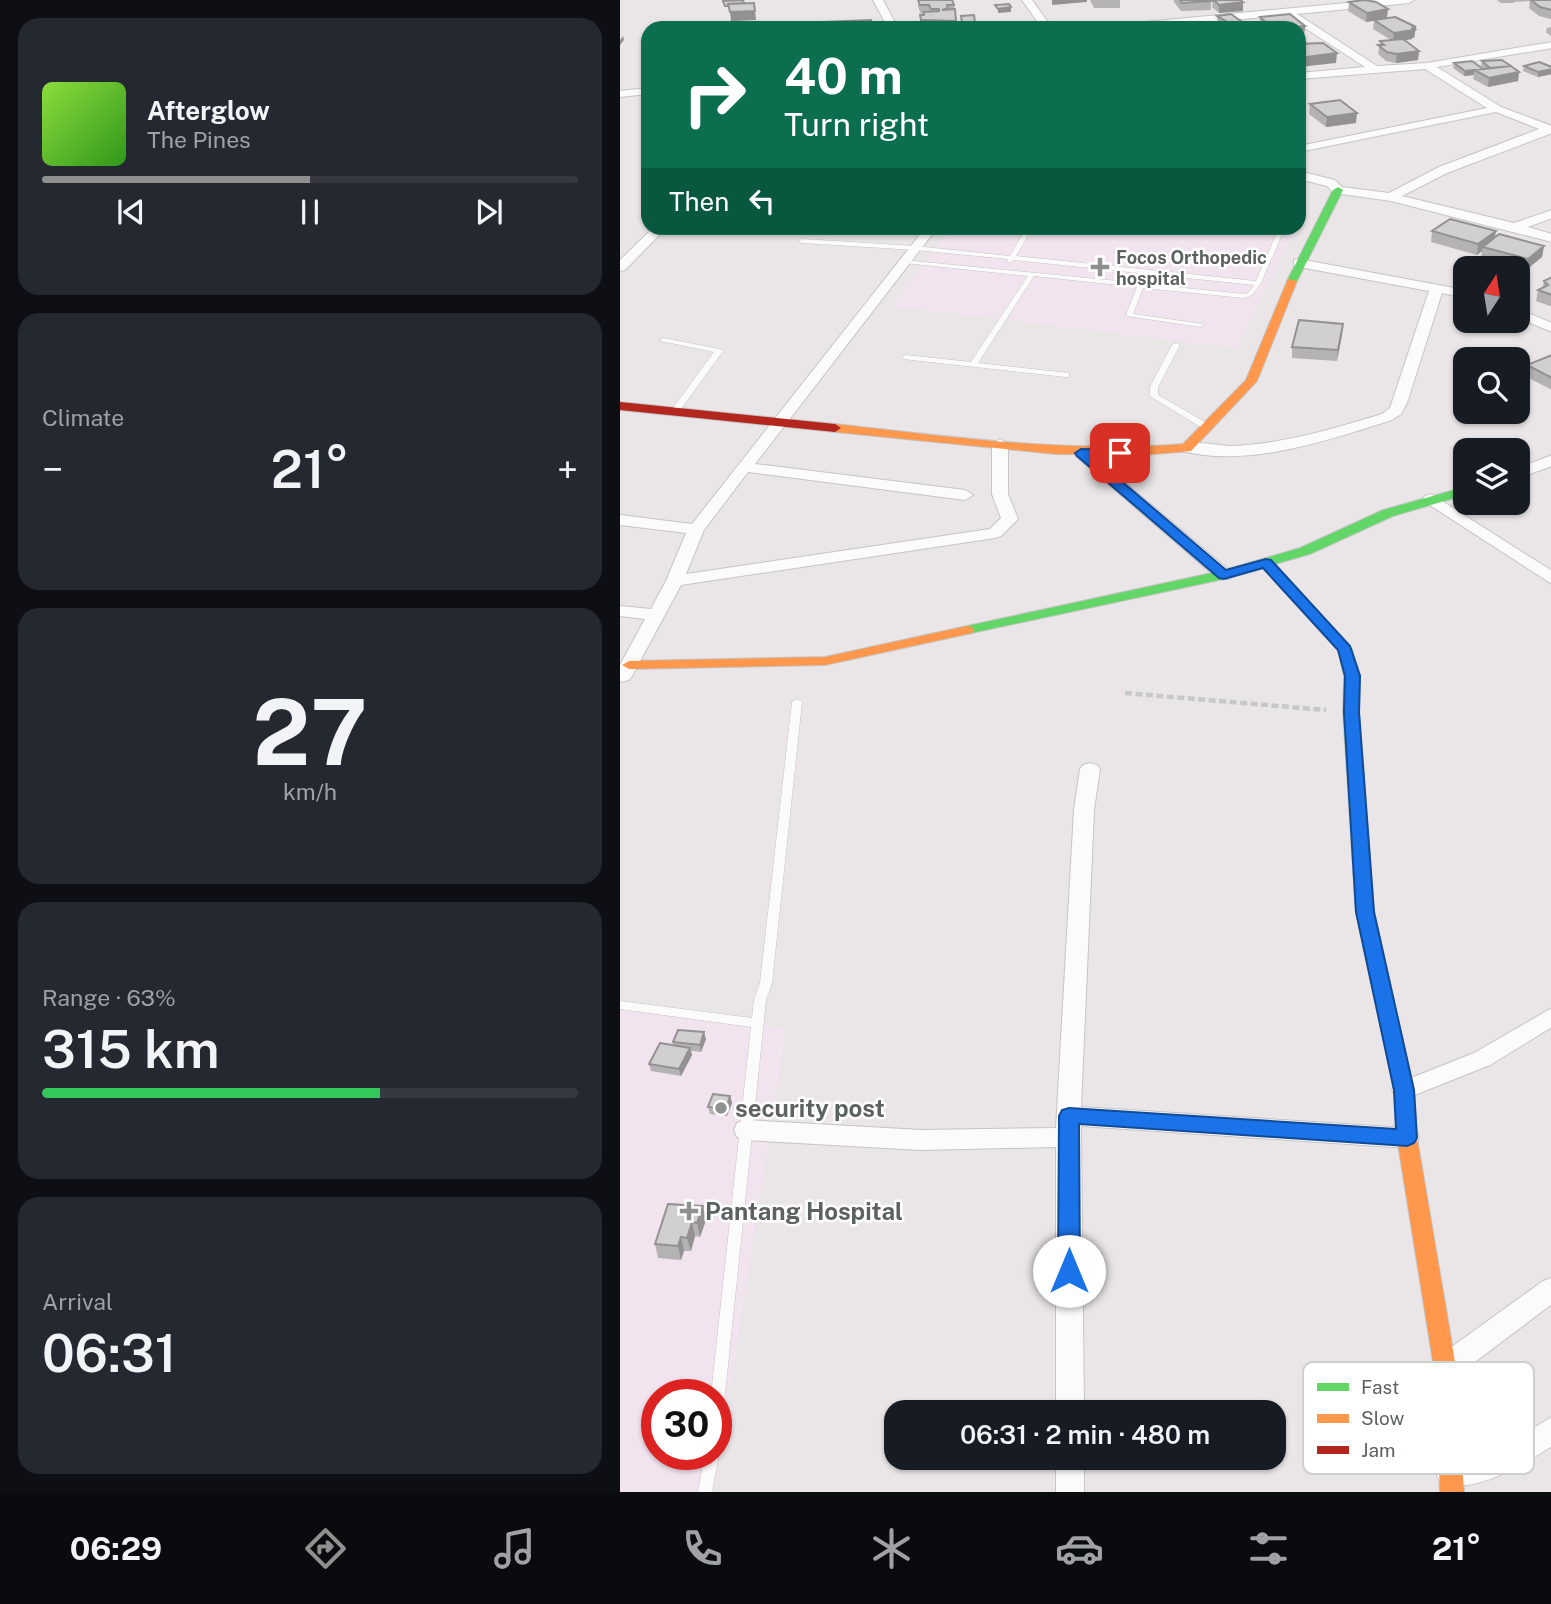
<!DOCTYPE html>
<html lang="en">
<head>
<meta charset="utf-8">
<style>
	:root { --surface:#171b24; --page:#242831; --text:#f1f3f6; --muted:#9ea1a6; --line:#363941; --accent:#8e908f }
	body { margin:0; font-family:"Public Sans",sans-serif; background:var(--page); color:var(--text); height:100vh; display:flex; flex-direction:column; font-size:26px; white-space:nowrap }
	* { box-sizing:border-box; margin:0 }
	p { font-size:23px; color:var(--muted) }
	.icon { flex:none; width:38px; height:38px; fill:none; stroke:currentColor; stroke-width:2; stroke-linecap:round; stroke-linejoin:round }
	.map { position:relative; flex:1; overflow:hidden }
	.details { display:flex; flex-direction:column; gap:18px; padding:18px; background:#0d0f14; width:620px }
	.details>* { flex:none }
	.banner { position:absolute; left:21px; top:21px; width:665px; height:214px; border-radius:21px; box-shadow:0 2px 5px #0004; background:#0b6e4f; color:#fff; overflow:hidden }
	.needle { width:46px; rotate:12deg }
	.controls { position:absolute; left:833px; top:256px; display:grid; gap:14px }
	.controls a { display:grid; place-items:center; width:77px; height:77px; border-radius:14px; background:var(--surface); box-shadow:0 2px 5px #0004; font-size:35px }
	.speed { position:absolute; left:21px; top:1379px; display:flex; gap:14px; font-size:35px; font-weight:700; text-align:center }
	.speed>* { display:grid; place-content:center; width:91px; height:91px; border-radius:50%; background:var(--surface); box-shadow:0 2px 5px #0004; line-height:1 }
	.speed .limit { border:10px solid #d22; background:#fff; color:#111 }
	.pin { position:absolute; display:grid; place-items:center; width:60px; height:60px; color:#fff; margin:-30px; border-radius:14px; box-shadow:0 4px 10px #0006 }
	.me { position:absolute; width:77px; margin:-38px; rotate:0deg; stroke-linejoin:round; filter:drop-shadow(0 0 5px #0008) }
	.turn { display:flex; align-items:center; gap:24px; height:147px; padding:0 28px; font-size:32px }
	.turn .icon { width:91px; height:91px; stroke-width:2.5 }
	.turn b { display:block; font-size:49px; line-height:60px }
	.then { display:flex; align-items:center; height:66px; padding:0 28px; background:#0003; gap:14px; font-size:26px }
	.big { font-size:52px; font-weight:600; line-height:1.1 }
	.details .card { flex:1; display:flex; flex-direction:column; justify-content:center; gap:10px; min-width:0; padding:0 24px; border-radius:21px; background:var(--page) }
	.details .dial { align-items:center; gap:0 }
	.dial b { font-size:91px; line-height:1 }
	.song { display:flex; align-items:center; gap:21px }
	.cover { width:84px; height:84px; border-radius:10px; background:linear-gradient(135deg,hsl(90 70% 55%),hsl(110 70% 35%)) }
	.played { height:7px; border-radius:4px; background:linear-gradient(90deg,var(--accent) 50%,var(--line) 50%) }
	.keys { display:flex; justify-content:space-around; direction:ltr }
	.heat { display:flex; justify-content:space-between; align-items:center; font-size:38px; direction:ltr }
	.charge { height:10px; border-radius:5px; background:linear-gradient(90deg,#34c759 63%,var(--line) 0) }
	.trip { position:absolute; left:264px; top:1400px; width:402px; height:70px; border-radius:21px; background:var(--surface); box-shadow:0 2px 5px #0004; font-weight:600; line-height:70px; text-align:center }
	.tab-bar { display:flex; height:112px; justify-content:space-around; align-items:center; background:#090b0e; color:var(--muted) }
	.tab-bar .icon { width:49px; height:49px }
	.tab-bar .active { color:var(--accent) }
	.tab-bar b { font-size:32px; color:var(--text) }
	main { display:flex; flex:1; min-height:0 }
	.map>svg:first-child { display:block }
	.medical { fill:#f2e4ef; fill-rule:evenodd }
	.lines { fill:none; stroke-linecap:round; stroke-linejoin:round }
	.lane-casing { stroke:#c6c4c5; stroke-width:1 }
	.street-casing { stroke:#c6c4c5; stroke-width:2 }
	.fast-casing { stroke:#c5c4c4; stroke-width:2 }
	.slow-casing { stroke:#c5c4c4; stroke-width:2 }
	.jam-casing { stroke:#c5c4c4; stroke-width:2 }
	.path { stroke:#c6c9c5; stroke-width:4.5; stroke-dasharray:7 3.5; stroke-linecap:butt }
	.lane { fill:#fcfbfb; fill-rule:evenodd }
	.street { fill:#fcfbfb; fill-rule:evenodd }
	.fast { fill:#63d668; fill-rule:evenodd }
	.slow { fill:#ff974d; fill-rule:evenodd }
	.jam { fill:#b3261e; fill-rule:evenodd }
	.wall { fill:#b5b2b3 }
	.shaded-wall { fill:#939192 }
	.building { fill:#d2cfd0; stroke:#939192; stroke-width:2 }
	.route { fill:#1a73e8; stroke:#114b97; stroke-width:2 }
	.poi-dot { fill:#8e908f; stroke:#fff; stroke-width:2.5 }
	.labels { text-anchor:middle; dominant-baseline:central; stroke-width:5; stroke-linejoin:round; paint-order:stroke }
	.far-poi-label { font-size:18px; font-weight:bold; fill:#5c6260; stroke:#fff; text-anchor:start }
	.near-poi-label { font-size:24px; font-weight:bold; fill:#5c6260; stroke:#fff; text-anchor:start }
	.key { fill:#fff; stroke:#ced0cf; stroke-width:2 }
	.key-label { font-size:19px; fill:#5c6260 }
</style>
</head>
<body>
<main>
<section class="details">
<div class="card">
<div class="song"><i class="cover"></i><div><b>Afterglow</b><p>The Pines</p></div></div>
<div class="played"></div>
<div class="keys"><svg class="icon" aria-label="previous" viewBox="0 0 24 24"><path d="M18 5L8 12l10 7zM5 5v14"/></svg><svg class="icon" aria-label="pause" viewBox="0 0 24 24"><path d="M8 5v14M16 5v14"/></svg><svg class="icon" aria-label="next" viewBox="0 0 24 24"><path d="M6 5l10 7-10 7zM19 5v14"/></svg></div>
</div>
<div class="card"><p>Climate</p>
<div class="heat"><a>−</a><b class="big">21°</b><a>+</a></div>
</div>
<div class="card dial"><b>27</b><p>km/h</p></div>
<div class="card"><p>Range · 63%</p><b class="big">315 km</b><div class="charge"></div></div>
<div class="card"><p>Arrival</p><b class="big">06:31</b></div>
</section>
<div class="map">
<svg width="932" height="1492" viewBox="0 0 932 1492">
	<rect width="100%" height="100%" fill="#eae6e7"/>
	<path class="medical" d="M331,228H677L617,348L272,306Z
		M0,1007L166,1028L94,1492H0ZM37,1395H96V1454H37Z"/>
	<g class="lines">
		<defs>
			<path id="lane" d="M406,228H412L396,256L636,281L659,228H665L641,283L632,295L624,298L523,288L513,314L583,324L584,325L581,327L507,316L506,315L517,287L414,276L358,363L449,373V377H446L283,359L282,357L286,355L351,362L408,276L285,263L283,262V260L518,283L522,280L524,281L525,284L624,294L628,293L634,285L394,260L390,263L387,261L388,259L295,250L182,243L179,241L182,239L295,246L390,256Z
				M43,338L99,349L103,351L58,413H55L51,411L94,352L41,341L40,340Z
				M556,343L560,345L538,387V395L590,425V429H584L530,396V387L552,345Z
				M177,699L182,702L152,983L146,1000L103,1413L101,1417L96,1419V1395H91L131,1027L0,1009V1001L132,1018L134,1000L140,983L172,702Z
				M96,1449L99,1454L92,1492H78L85,1454H96Z"/>
			<path id="street" d="M253,0H263L278,28H268Z
				M402,0H412L432,28H422Z
				M758,0H794L789,3L677,14L757,66L807,63L932,42V48L817,67L881,107L932,126V133L827,173L782,196L894,223L932,210V218L908,227L932,234V242L771,201L714,193L707,186L679,179V171L715,180L722,187L769,193L819,167L919,129L876,112L679,152V146L867,108L805,69L679,79V73L745,67L665,15L524,28H488L493,25Z
				M66,22L71,25L69,28H58Z
				M28,88V94L0,97V91Z
				M33,228H46L5,270L0,271V260Z
				M305,228H317L135,464L345,490L353,495L345,500L128,472L84,530L66,574L370,529L381,518L372,494V444L380,439L388,444V494L398,519L381,536L375,538L61,585L12,676L9,680L0,682V665L25,619L0,616V606L31,609L46,581L66,533L0,525V515L72,524Z
				M679,259L845,290V298L822,293L787,403L781,414L772,420C708,440 629,468 562,451L559,448C569,438 598,446 612,446C663,444 713,429 762,414L770,408L809,291L674,266V260Z
				M898,309L932,323V332L898,318Z
				M461,448L466,450L610,571L613,575L610,579H598L456,456L453,453Z
				M932,455V466L898,478V468Z
				M811,494L932,571V584L805,502L803,499L805,496Z
				M470,763L477,765L480,769L474,810L461,1107L787,1128L796,1131L799,1138L796,1145L787,1148L461,1126L464,1412H436V1147L301,1150L126,1140L117,1137L114,1130L117,1123L126,1120L301,1130L436,1128L454,810L460,769L463,765Z
				M932,1008V1027L870,1065L792,1096L784,1099L776,1096L772,1090L776,1084L854,1053Z
				M932,1278V1304L835,1377L825,1380L815,1377L811,1368L815,1359L923,1281Z
				M932,1417V1446C901,1466 859,1492 821,1485L817,1475L821,1465L867,1456Z
				M436,1458H464V1492H436Z"/>
			<path id="fast" d="M718,187L723,190L677,281L668,283L667,281L713,190Z
				M845,487V495L773,516L690,554L655,564L732,649L740,676L739,712L754,912L775,1007L773,1012L766,1014L759,1012L757,1007L736,912L723,712L724,676L718,650L643,568L604,579L347,634L340,630L347,626L601,571L680,548L763,510Z"/>
			<path id="slow" d="M668,279L677,281L637,381L571,451L523,455L435,454L215,432L209,428L215,424C331,437 446,453 563,444L626,380Z
				M347,626L352,627L354,630L352,633L205,665L9,669L2,665L9,661L205,657Z
				M766,1000L773,1002L775,1007L794,1090L797,1138L836,1368L844,1492H820L814,1368L777,1138L774,1090L757,1007L759,1002Z"/>
			<path id="jam" d="M0,402L215,424L221,428L215,432L0,410Z"/>
		</defs>
		<use href="#lane" class="lane-casing"/>
		<use href="#street" class="street-casing"/>
		<use href="#fast" class="fast-casing"/>
		<use href="#slow" class="slow-casing"/>
		<use href="#jam" class="jam-casing"/>
		<path class="path" d="M505,693L706,710"/>
		<use href="#lane" class="lane"/>
		<use href="#street" class="street"/>
		<use href="#fast" class="fast"/>
		<use href="#slow" class="slow"/>
		<use href="#jam" class="jam"/>
	</g>
	<path class="wall" d="M298,0L334,5L337,28H301L300,15H304L301,14L298,7Z
		M470,0H500V8H474Z
		M554,0H591V10L561,11L554,2Z
		M593,0H620L623,11L599,13L592,7Z
		M877,0H932V23L931,19L919,16L909,8L910,1L894,2V3H881Z
		M729,2L767,18L796,27L794,38H792V39L785,40L799,51L798,60L776,63L766,61L758,54L760,41L771,40L753,29L754,21L746,22L728,11Z
		M354,15L355,27H342L341,16Z
		M597,16L622,24L635,28H600V27L607,26L597,20Z
		M640,17L685,26L684,35L679,28H641L639,26Z
		M932,27V37L926,32L927,28Z
		M862,61L891,66L899,72L898,81L868,87L853,79L854,75L844,76L833,68L834,63L865,69L861,66Z
		M904,66L932,67V74L918,77L903,71Z
		M690,104L736,123L706,127L689,114Z
		M812,231L875,237L924,246L922,257L906,270L861,258L862,251L857,255L811,242Z
		M932,277V306H930L916,301L918,290L923,287L924,281Z
		M722,335L717,361L672,358V347Z
		M932,355V390L905,376L907,365Z
		M86,1039L81,1052L71,1051L72,1055L61,1076L31,1071L29,1064L53,1045V1042Z
		M110,1096L112,1103L107,1116L90,1114L88,1107Z
		M83,1206L86,1220L80,1237L75,1236L71,1251H64L61,1260L38,1258L35,1244Z"/>
	<path class="shaded-wall" d="M432,0H467V2L432,5Z
		M623,2V11L599,13V5Z
		M391,7V12L378,13V9Z
		M768,9L767,18L746,22L747,13Z
		M135,11L136,20L111,21L110,12Z
		M685,26L684,35L679,36V28H665Z
		M793,27H796L794,38H792V39L773,42L774,33L791,29Z
		M3,36L4,40L0,45V40Z
		M799,51L798,60L776,63L777,54Z
		M717,53L716,63L679,67V58Z
		M932,69V74L918,77V72Z
		M854,70V75L844,76L845,71Z
		M899,72L898,81L868,87L869,78Z
		M737,113L736,123L706,127L707,117Z
		M876,231L874,242L863,247L862,251L857,255L858,244Z
		M924,246L922,257L906,270L908,259Z
		M723,324L722,335L717,361L718,350Z
		M84,1032L86,1039L81,1052L80,1045Z
		M70,1048L72,1055L61,1076L59,1069Z
		M110,1096L112,1103L107,1116L106,1109Z
		M83,1206L86,1220L80,1237L77,1223Z
		M72,1222L75,1236L71,1251L67,1238Z
		M61,1237L64,1251L61,1260L58,1246Z"/>
	<path class="building" d="M123,0L124,3L108,4V6H105L103,1Z
		M298,0H332L334,5H327L328,8L322,10L335,9L336,21L301,20L300,15H304V12L319,11V9H311L309,5H300Z
		M560,0H591L592,1L562,3Z
		M594,0H620L623,2L599,5Z
		M744,0L756,2L768,9L747,13L729,2Z
		M911,0H932V10L920,7Z
		M134,3L135,11L110,12L108,4Z
		M389,4L391,7L378,9L375,5Z
		M611,14L622,22L611,24L597,16Z
		M670,14L685,26L652,28L640,17Z
		M354,15L355,22L342,23L341,16Z
		M775,17L796,27H793L795,29H791L793,30L774,33L754,20Z
		M251,20L252,28H204V22Z
		M629,23L635,28H603L600,27Z
		M505,26L506,28H463L462,27Z
		M783,39L799,51L777,54L767,52L758,45H764L760,41Z
		M703,43L717,53L679,58V44Z
		M882,60L891,66L870,68L862,61Z
		M852,61L863,69L845,71L834,63Z
		M919,62L932,67V69L918,72L904,66Z
		M891,66L899,72L869,78L854,70Z
		M720,100L737,113L707,117L690,104Z
		M830,219L876,231L858,244L812,231Z
		M879,234L924,246L908,259L863,247Z
		M932,277V295L918,290L928,285L924,281Z
		M679,320L723,324L718,350L672,347Z
		M932,355V378L907,365Z
		M58,1030L84,1032L80,1045L53,1042Z
		M40,1043L70,1048L59,1069L29,1064Z
		M93,1094L110,1096L106,1109L88,1107Z
		M48,1204L83,1206L77,1223L72,1222L67,1238L61,1237L58,1246L35,1244Z"/>
	<path class="route" d="M461,449L505,450L507,453L500,457H473L606,570L646,559L651,560L730,646L740,676L739,712L754,912L794,1090L797,1138L794,1143L787,1146L459,1124L460,1271L457,1278L449,1280L442,1278L438,1271L439,1116L442,1110L449,1108L776,1129L774,1090L736,912L724,712L725,676L718,650L643,568L604,579L599,578L457,456L455,453Z"/>
	<g class="poi-dot">
		<path d="M476.5 256.5h7v7h7v7h-7v7h-7v-7h-7v-7h7z"/>
		<circle cx="101" cy="1108" r="7"/>
		<path d="M65.5 1200.5h7v7h7v7h-7v7h-7v-7h-7v-7h7z"/>
	</g>
	<g class="labels">
		<g class="far-poi-label">
			<text x="496" y="257">Focos Orthopedic<tspan x="496" dy="21">hospital</tspan></text>
		</g>
		<g class="near-poi-label">
			<text x="115" y="1108">security post</text>
			<text x="85" y="1211">Pantang Hospital</text>
		</g>
	</g>
	<rect x="683" y="1362" width="231" height="112" rx="10" class="key"/>
	<rect x="697" y="1383" width="32" height="8" fill="#63d668"/>
	<rect x="697" y="1414" width="32" height="9" fill="#ff974d"/>
	<rect x="697" y="1446" width="32" height="8" fill="#b3261e"/>
	<g class="key-label">
		<text x="741" y="1394">Fast</text>
		<text x="741" y="1425">Slow</text>
		<text x="741" y="1457">Jam</text>
	</g>
</svg>
<div class="controls">
<a><svg class="needle" viewBox="-14 -14 28 28"><path d="M0-13l5 13h-10z" fill="#e53935"/><path d="M0 13l5-13h-10z" fill="#9ea1a6"/></svg></a>
<a><svg class="icon" aria-label="search" viewBox="0 0 24 24"><circle cx="10" cy="10" r="6"/><path d="M15 15l6 6"/></svg></a>
<a><svg class="icon" aria-label="layers" viewBox="0 0 24 24"><path d="M12 4l9 5-9 5-9-5zM3 14l9 5 9-5"/></svg></a>
</div>
<div class="speed"><div class="limit">30</div></div>
<div class="pin" style="left:500px;top:453px;background:#d93025"><svg class="icon" aria-label="arrive" viewBox="0 0 24 24"><path d="M6 21V4h12l-3 4 3 4H6"/></svg></div>
<svg class="me" style="left:449px;top:1271px" viewBox="-20 -20 40 40"><circle r="19" fill="#fff"/><path d="M0-13L10 11 0 6-10 11z" fill="#1a73e8"/></svg>
<div class="trip">06:31 · 2 min · 480 m</div>
<div class="banner">
<div class="turn"><svg class="icon" aria-label="right" viewBox="0 0 24 24"><path d="M7 20v-9h11M14 6l5 5-5 5"/></svg><div><b>40 m</b>Turn right</div></div>
<div class="then">Then<svg class="icon" aria-label="left" viewBox="0 0 24 24"><path d="M17 20v-9H6M10 6l-5 5 5 5"/></svg></div>
</div>
</div>
</main>
<nav class="tab-bar">
<b>06:29</b>
<svg class="icon active" aria-label="directions" viewBox="0 0 24 24"><path d="M12 3l9 9-9 9-9-9zM9 14v-3h6M13 9l2 2-2 2"/></svg>
<svg class="icon" aria-label="music" viewBox="0 0 24 24"><path d="M9 18V5l10-2v13"/><circle cx="6" cy="18" r="3"/><circle cx="16" cy="16" r="3"/></svg>
<svg class="icon" aria-label="phone" viewBox="0 0 24 24"><path d="M5 4h4l2 5-3 2q2 4 5 5l2-3 5 2v4C11 20 4 13 5 4z"/></svg>
<svg class="icon" aria-label="climate" viewBox="0 0 24 24"><path d="M12 3v18M4 7l16 10M4 17L20 7"/></svg>
<svg class="icon" aria-label="car" viewBox="0 0 24 24"><path d="M5 17H2v-5l4-1 3-4h7l3 4 3 1v5h-3M9 17h6M6 11h13"/><circle cx="7" cy="17" r="2"/><circle cx="17" cy="17" r="2"/></svg>
<svg class="icon" aria-label="filters" viewBox="0 0 24 24"><path d="M4 7h16M4 17h16"/><circle cx="9" cy="7" r="2"/><circle cx="15" cy="17" r="2"/></svg>
<b>21°</b>
</nav>
</body>
</html>
